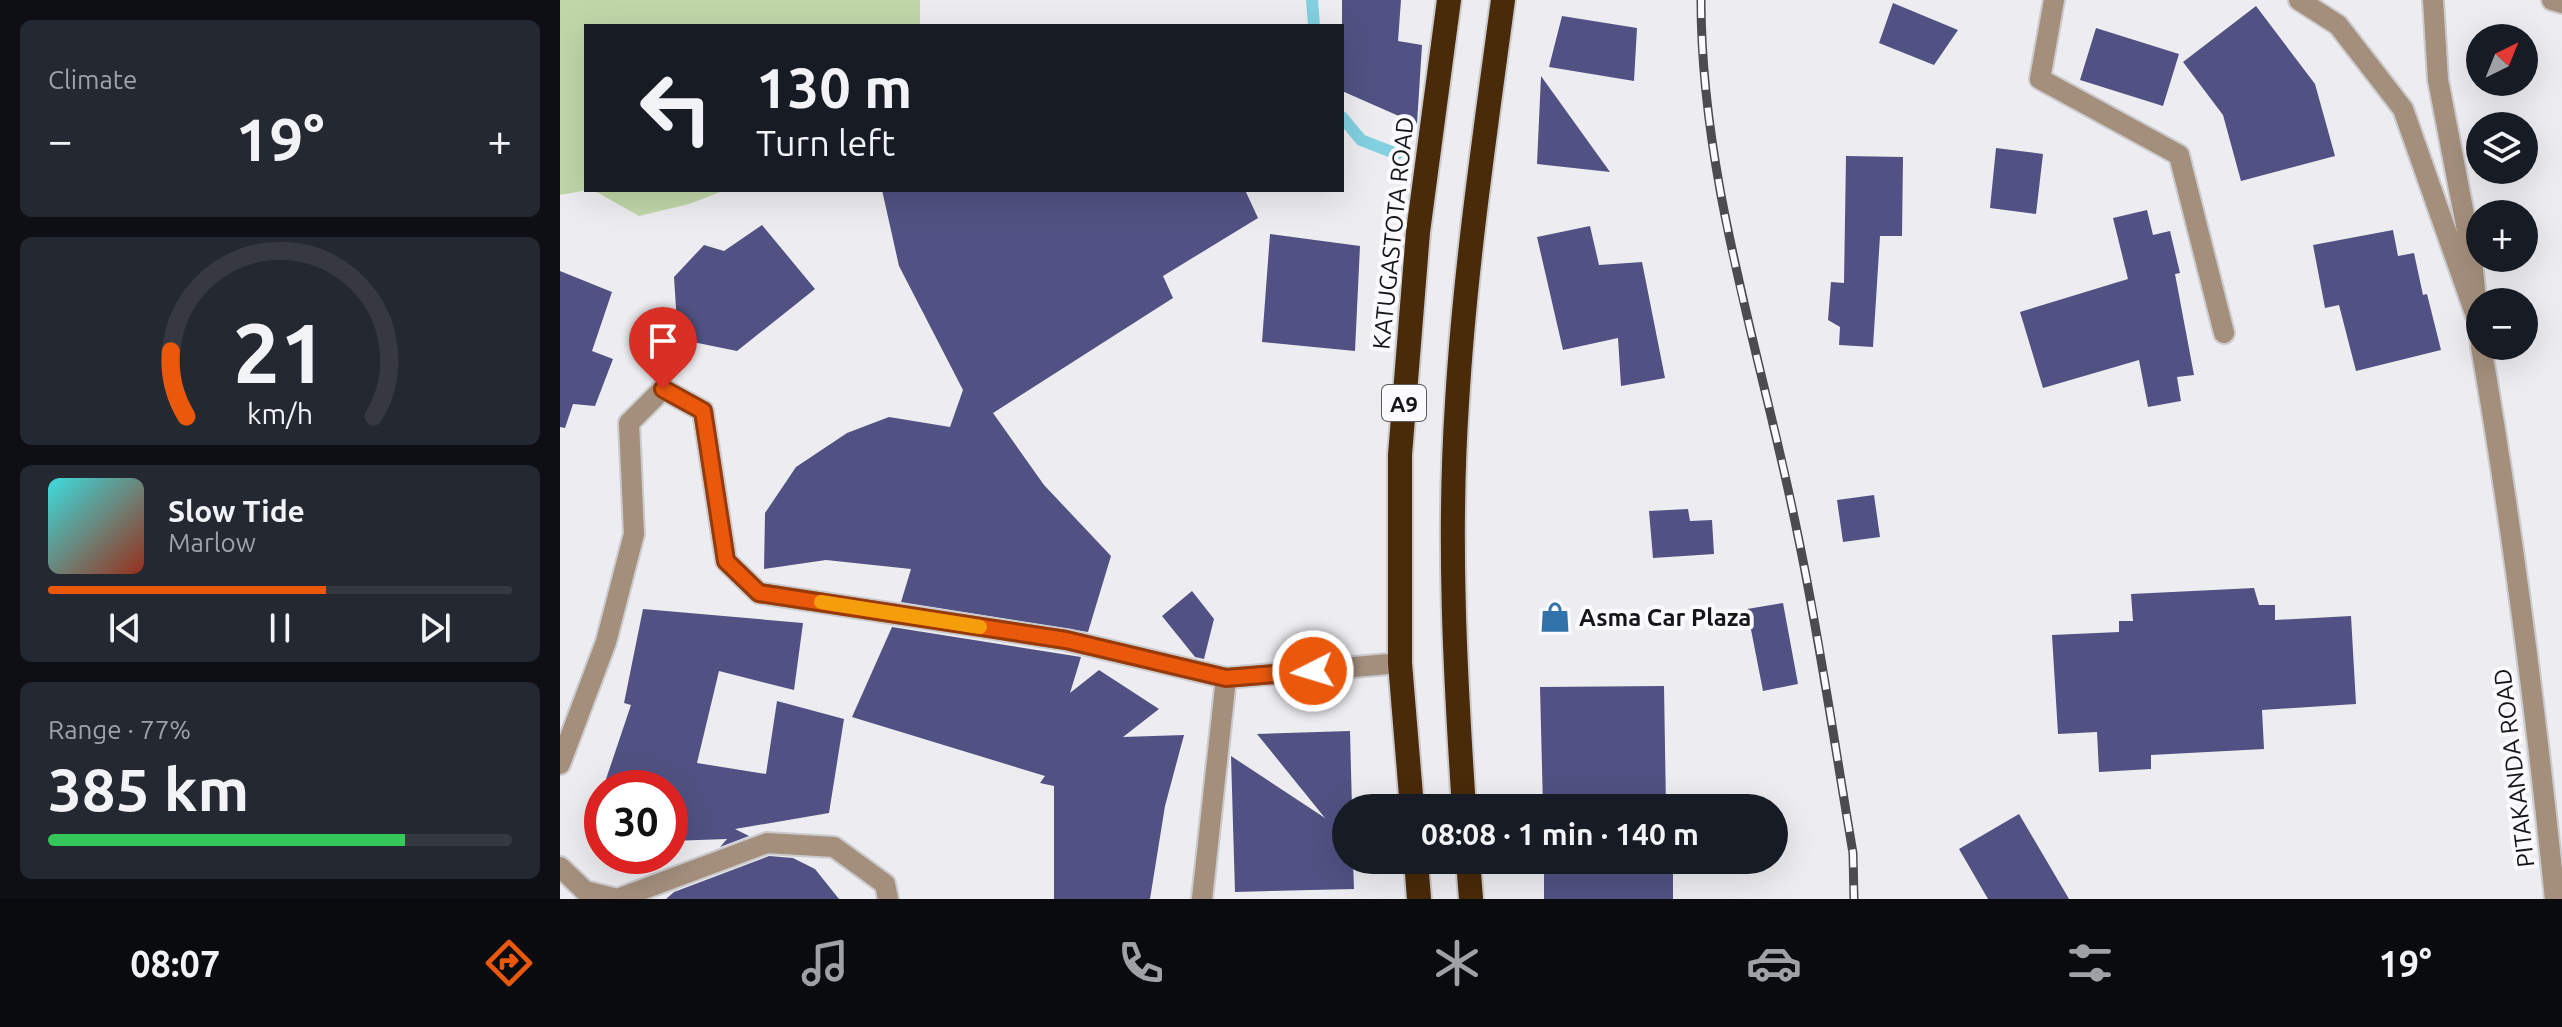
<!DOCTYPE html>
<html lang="en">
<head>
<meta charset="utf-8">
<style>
	:root { --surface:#171b24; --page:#242831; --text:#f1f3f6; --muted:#9ea1a6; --line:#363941; --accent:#ea580c }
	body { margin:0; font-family:Ubuntu,sans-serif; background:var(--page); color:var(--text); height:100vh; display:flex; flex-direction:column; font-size:30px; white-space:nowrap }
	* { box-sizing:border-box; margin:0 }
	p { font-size:26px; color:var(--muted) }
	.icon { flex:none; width:44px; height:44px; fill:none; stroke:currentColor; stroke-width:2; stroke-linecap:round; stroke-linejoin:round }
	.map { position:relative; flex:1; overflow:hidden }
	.panel { display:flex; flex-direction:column; gap:20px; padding:20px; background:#0d0f14; width:560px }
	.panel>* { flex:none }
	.hud { position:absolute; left:24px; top:24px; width:760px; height:168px; border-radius:0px; box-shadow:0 8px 32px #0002; background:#171b24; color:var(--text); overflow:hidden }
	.needle { width:52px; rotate:43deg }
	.buttons { position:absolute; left:1906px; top:24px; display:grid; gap:16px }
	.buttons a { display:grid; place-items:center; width:72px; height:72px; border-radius:50%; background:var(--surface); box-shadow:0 8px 32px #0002; font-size:40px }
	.speed { position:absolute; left:24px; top:770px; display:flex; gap:16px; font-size:40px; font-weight:700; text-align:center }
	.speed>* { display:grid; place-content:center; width:104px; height:104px; border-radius:50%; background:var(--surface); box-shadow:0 8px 32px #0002; line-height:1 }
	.speed .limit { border:12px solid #d22; background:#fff; color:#111 }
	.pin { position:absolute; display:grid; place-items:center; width:68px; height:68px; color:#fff; margin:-82px -34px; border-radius:50% 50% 50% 0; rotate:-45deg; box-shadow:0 0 8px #0007 }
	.pin .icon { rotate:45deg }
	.me { position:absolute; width:88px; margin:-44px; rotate:265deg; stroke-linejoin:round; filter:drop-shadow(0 0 6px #0008) }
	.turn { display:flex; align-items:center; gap:28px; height:168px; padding:0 40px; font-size:36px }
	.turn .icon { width:104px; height:104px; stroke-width:2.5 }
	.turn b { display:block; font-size:56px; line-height:68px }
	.big { font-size:60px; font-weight:600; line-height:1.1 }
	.panel .tile { flex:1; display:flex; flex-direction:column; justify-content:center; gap:12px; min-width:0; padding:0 28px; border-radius:12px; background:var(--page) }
	.panel .dial { align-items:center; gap:0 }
	.dial svg { height:208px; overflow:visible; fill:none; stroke:var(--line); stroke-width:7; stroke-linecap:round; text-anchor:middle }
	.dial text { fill:var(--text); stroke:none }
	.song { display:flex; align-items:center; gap:24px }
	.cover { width:96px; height:96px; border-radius:12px; background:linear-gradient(135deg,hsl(180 70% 55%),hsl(10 70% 35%)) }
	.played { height:8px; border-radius:4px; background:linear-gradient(90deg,var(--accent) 60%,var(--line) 60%) }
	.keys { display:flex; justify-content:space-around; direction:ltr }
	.heat { display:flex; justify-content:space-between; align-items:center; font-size:44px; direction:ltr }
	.charge { height:12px; border-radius:6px; background:linear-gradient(90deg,#34c759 77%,var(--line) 0) }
	.trip { position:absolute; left:772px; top:794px; width:456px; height:80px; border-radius:40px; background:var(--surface); box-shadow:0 8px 32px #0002; font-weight:600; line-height:80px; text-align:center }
	.dock { display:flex; height:128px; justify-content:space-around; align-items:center; background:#090b0e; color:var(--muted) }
	.dock .icon { width:56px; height:56px }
	.dock .active { color:var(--accent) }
	.dock b { font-size:36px; color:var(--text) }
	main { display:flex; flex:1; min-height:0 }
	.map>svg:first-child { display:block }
	.green { fill:#c0d6a8 }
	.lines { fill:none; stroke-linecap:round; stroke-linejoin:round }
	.stream { stroke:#82d0e0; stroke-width:12 }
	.building { fill:#515283 }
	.minor-casing { stroke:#cbcbce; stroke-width:24 }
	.highway-casing { stroke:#cbcbce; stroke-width:28 }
	.minor { stroke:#a48f7d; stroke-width:20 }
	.highway { stroke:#492a09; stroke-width:24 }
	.rail-casing { stroke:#4c4c4e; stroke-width:9 }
	.rail { stroke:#fbfaff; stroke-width:6; stroke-dasharray:18; stroke-linecap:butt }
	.route-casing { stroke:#983908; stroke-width:20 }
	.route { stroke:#ea580c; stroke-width:14 }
	.slow { stroke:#f59e0b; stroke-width:14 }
	.labels { text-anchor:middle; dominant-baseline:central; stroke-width:8; stroke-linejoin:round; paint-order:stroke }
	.shield { fill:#fbfaff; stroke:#5b5a5d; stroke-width:2 }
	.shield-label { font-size:22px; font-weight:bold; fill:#161617 }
	.street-label { font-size:24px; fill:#161617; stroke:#fbfaff }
	.poi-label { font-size:24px; font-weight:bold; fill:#161617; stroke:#fbfaff; text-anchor:start }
</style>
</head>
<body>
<main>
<section class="panel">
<div class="tile"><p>Climate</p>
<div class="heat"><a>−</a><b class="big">19°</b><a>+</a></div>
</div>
<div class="tile dial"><svg viewBox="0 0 100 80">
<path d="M14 69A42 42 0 1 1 86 69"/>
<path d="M14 69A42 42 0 0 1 8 44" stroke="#ea580c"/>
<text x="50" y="56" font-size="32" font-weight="700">21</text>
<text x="50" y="72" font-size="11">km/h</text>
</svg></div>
<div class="tile">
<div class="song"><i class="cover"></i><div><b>Slow Tide</b><p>Marlow</p></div></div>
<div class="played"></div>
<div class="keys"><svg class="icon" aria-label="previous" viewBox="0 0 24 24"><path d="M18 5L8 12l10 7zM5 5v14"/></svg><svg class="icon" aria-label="pause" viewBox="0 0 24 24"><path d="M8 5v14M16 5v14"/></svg><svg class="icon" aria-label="next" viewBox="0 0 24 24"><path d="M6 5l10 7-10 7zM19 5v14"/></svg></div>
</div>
<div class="tile"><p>Range · 77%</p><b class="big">385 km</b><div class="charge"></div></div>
</section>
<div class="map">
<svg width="2002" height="899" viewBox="0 0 2002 899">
	<rect width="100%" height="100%" fill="#ededf1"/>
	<path class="green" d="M0,0H360V26H26L28,190L0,195Z
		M33,190H166L129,204L79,216Z"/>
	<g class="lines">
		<path class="stream" d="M752,0L754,26
			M782,117L801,140L837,154"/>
	</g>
	<path class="building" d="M782,0H841L838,41L862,45L857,124L782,91Z
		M1333,3L1398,30L1374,65L1319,43Z
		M1696,6L1755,84L1775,156L1681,181L1663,115L1623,62Z
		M1002,16L1077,28L1074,81L989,67Z
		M1536,28L1619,54L1603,106L1520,80Z
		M981,76L1050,172L977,164Z
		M1436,148L1483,154L1476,214L1430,208Z
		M1286,156L1343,157L1342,236H1320L1313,347L1279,345L1280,327L1268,320L1271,282L1284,283Z
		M322,190H685L698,218L603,276L613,298L433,413L484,485L551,556L528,632L341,602L351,569L266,560L204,569L205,513L236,467L287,433L329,417L390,427L403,390L339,266Z
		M1587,210L1593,235L1610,231L1620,273L1615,274L1634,375L1617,377L1621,401L1588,407L1579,360L1483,388L1460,312L1568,279L1553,218Z
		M202,225L255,289L177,351L118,339L114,277L144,245L164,251Z
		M1030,226L1039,265L1082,262L1105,378L1061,386L1058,338L1003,350L977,237Z
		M1833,230L1838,256L1854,253L1863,295L1867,294L1881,350L1796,371L1779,305L1765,308L1753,245Z
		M710,234L800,246L795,351L702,342Z
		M0,271L52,292L32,351L53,359L35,406L13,404L5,428L0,427Z
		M1314,495L1320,537L1283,542L1277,500Z
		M1128,509L1130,521L1152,520L1154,554L1093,558L1089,511Z
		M1694,588L1699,605H1715V620L1791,616L1796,704L1702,710L1704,749L1591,755V769L1539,772L1537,732L1498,734L1492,635L1559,632V621H1573L1571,594Z
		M632,591L654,619L644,659L635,657L602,616Z
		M1223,603L1238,684L1203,691L1187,609Z
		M83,609L243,623L234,690L159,671L137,763L206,774L217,701L284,719L269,813L175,829L189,836L160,847L167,839L110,841V788H43L71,705L64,703Z
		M332,627L521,657L510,693L539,670L599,709L563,737L624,735L605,806L590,899H494V786L480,783L485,776L292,717Z
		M1104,686L1106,808H983L980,687Z
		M790,731L792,808H786V860H793L794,889L675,892L671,756L765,818L697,734Z
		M1459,814L1509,899H1428L1399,849Z
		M209,856L233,858L255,869L279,899H106L114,892Z
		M984,860H1113V899H984Z"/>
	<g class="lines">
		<defs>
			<path id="minor" d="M1494,0L1480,79L1619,155L1664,333
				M1739,0L1778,25L1843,109L1916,316
				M1873,0L1878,80L1911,251L1920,339
				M1992,0L2002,3
				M1921,346C1953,529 1976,714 1995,899
				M0,764L46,642L74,534L69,423L103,389L143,411L166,561L199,593L506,640L666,678L840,663
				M0,867L25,891L57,899L207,843L274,847L325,884L328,899
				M642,899L666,678"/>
			<path id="highway" d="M852,808L840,663V455L858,232L889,0
				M904,808C895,673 888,538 897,403C905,268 925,134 943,0
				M856,860L859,899
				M908,860L911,899"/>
		</defs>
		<use href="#minor" class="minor-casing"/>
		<use href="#highway" class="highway-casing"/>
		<use href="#minor" class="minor"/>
		<use href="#highway" class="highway"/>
		<defs>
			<path id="rail" d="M1141,0C1141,181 1203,360 1238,536C1260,641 1275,748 1293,853L1294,899"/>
		</defs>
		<use href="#rail" class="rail-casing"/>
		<use href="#rail" class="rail"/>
	</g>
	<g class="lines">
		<defs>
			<path id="route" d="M103,389L143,411L166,561L199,593L506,640L666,678L753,671"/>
		</defs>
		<use href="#route" class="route-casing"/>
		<use href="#route" class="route"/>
		<path class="slow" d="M261,602L420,627"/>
	</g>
	<defs>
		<symbol id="shop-bare" viewBox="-9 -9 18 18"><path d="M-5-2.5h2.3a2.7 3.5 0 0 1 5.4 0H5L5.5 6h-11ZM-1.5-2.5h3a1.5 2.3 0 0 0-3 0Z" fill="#3273aa" stroke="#fbfaff" stroke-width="2.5" paint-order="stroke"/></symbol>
	</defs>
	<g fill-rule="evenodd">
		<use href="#shop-bare" x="973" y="595" width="44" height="44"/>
	</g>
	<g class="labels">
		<rect class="shield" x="822" y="385" width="44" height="36" rx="6"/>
		<g class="shield-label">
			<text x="844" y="403">A9</text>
		</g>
		<g class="street-label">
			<text transform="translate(833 233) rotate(-84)">KATUGASTOTA ROAD</text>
			<text transform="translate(1954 768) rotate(-97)">PITAKANDA ROAD</text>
		</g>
		<g class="poi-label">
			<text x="1019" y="617">Asma Car Plaza</text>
		</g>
	</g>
</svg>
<div class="buttons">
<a><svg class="needle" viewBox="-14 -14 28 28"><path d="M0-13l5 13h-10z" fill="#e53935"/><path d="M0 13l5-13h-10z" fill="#9ea1a6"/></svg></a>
<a><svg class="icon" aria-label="layers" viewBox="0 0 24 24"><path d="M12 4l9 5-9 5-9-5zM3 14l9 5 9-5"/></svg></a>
<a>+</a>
<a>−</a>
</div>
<div class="speed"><div class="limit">30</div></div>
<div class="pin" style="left:103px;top:389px;background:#d93025"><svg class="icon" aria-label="arrive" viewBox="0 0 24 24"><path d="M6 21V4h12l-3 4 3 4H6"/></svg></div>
<svg class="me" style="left:753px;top:671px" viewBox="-20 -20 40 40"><circle r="17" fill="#ea580c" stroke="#fff" stroke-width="3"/><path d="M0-11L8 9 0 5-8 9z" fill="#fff"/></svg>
<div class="trip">08:08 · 1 min · 140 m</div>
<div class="hud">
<div class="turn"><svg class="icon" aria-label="left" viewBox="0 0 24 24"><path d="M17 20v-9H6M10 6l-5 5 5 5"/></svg><div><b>130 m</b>Turn left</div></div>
</div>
</div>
</main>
<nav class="dock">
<b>08:07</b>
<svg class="icon active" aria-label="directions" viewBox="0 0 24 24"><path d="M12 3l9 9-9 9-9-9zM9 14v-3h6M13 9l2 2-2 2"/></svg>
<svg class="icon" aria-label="music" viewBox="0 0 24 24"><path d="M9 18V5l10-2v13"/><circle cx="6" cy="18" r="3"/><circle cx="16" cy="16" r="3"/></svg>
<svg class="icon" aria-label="phone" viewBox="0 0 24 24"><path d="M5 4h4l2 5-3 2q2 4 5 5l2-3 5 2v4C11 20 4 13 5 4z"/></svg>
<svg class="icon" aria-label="climate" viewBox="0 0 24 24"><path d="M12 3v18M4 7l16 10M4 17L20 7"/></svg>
<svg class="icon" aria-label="car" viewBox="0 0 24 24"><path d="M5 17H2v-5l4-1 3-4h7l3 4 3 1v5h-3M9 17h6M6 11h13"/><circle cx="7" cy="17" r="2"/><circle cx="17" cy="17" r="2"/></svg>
<svg class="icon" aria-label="filters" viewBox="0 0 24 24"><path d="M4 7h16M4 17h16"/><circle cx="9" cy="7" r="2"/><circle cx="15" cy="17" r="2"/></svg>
<b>19°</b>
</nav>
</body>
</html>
